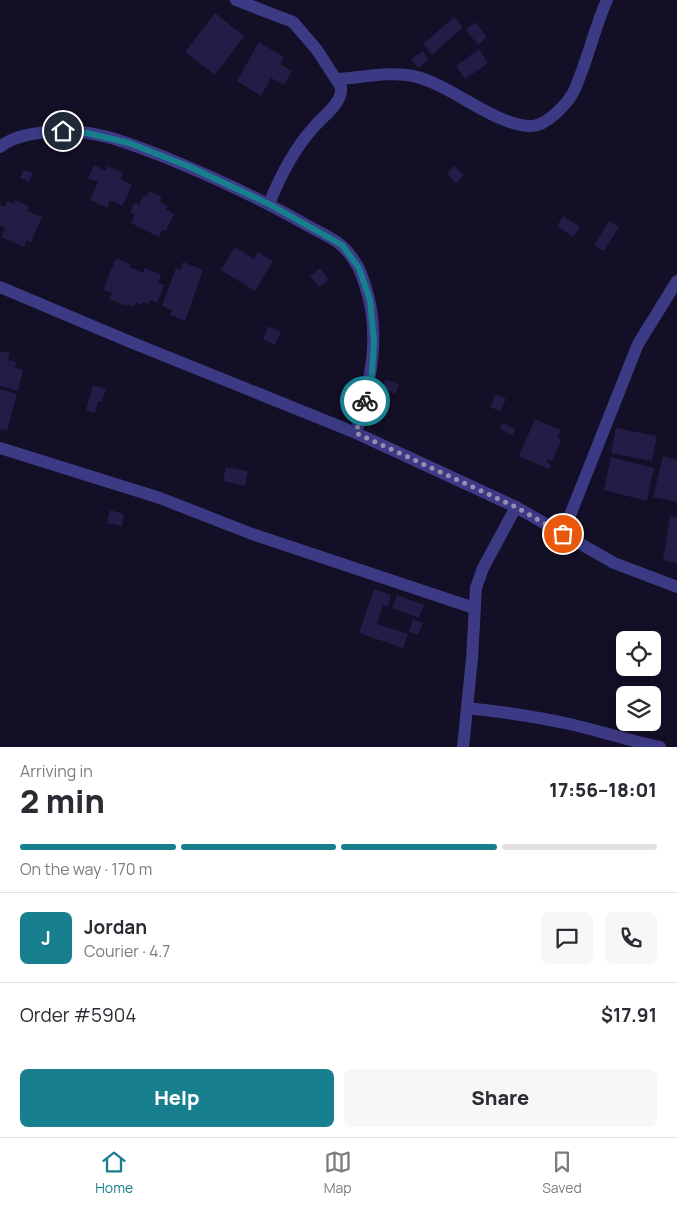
<!DOCTYPE html>
<html lang="en">
<head>
<meta charset="utf-8">
<style>
  :root { --surface:#fff; --page:#f7f7f7; --text:#2b2b33; --muted:#7c7c81; --line:#e1e1e2; --accent:#187f8f }
  body { margin:0; font-family:Manrope,sans-serif; background:var(--page); color:var(--text); height:100vh; display:flex; flex-direction:column; font-size:19px; white-space:nowrap }
  * { box-sizing:border-box; margin:0 }
  p { font-size:16px; color:var(--muted) }
  .icon { flex:none; width:28px; height:28px; fill:none; stroke:currentColor; stroke-width:2; stroke-linecap:round; stroke-linejoin:round }
  .map { position:relative; height:747px; overflow:hidden }
  .drawer { display:flex; flex-direction:column; background:var(--surface); flex:1 }
  .drawer>* { flex:none }
  .fabs { position:absolute; left:616px; top:631px; display:grid; gap:10px }
  .fabs a { display:grid; place-items:center; width:45px; height:45px; border-radius:8px; background:var(--surface); box-shadow:0 2px 12px #0003; font-size:25px }
  .pin { position:absolute; display:grid; place-items:center; width:42px; height:42px; color:#fff; margin:-21px; border:2px solid #fff; border-radius:50%; box-shadow:0 1px 5px #0007 }
  .courier { position:absolute; display:grid; place-items:center; width:50px; height:50px; margin:-25px; border:4px solid #187f8f; border-radius:50%; background:#fff; color:#222; box-shadow:0 1px 6px #0007 }
  .overview em { font-style:normal; font-weight:800 }
  .overview div { display:flex; flex-direction:column-reverse }
  .overview { display:flex; align-items:center; justify-content:space-between; height:85px; padding:0 20px }
  h1 { font-size:32px; font-weight:800; line-height:38px }
  .bar { display:grid; grid-template-columns:repeat(4,1fr); gap:8px 5px; align-content:center; height:60px; padding:0 20px }
  .bar i { height:6px; border-radius:4px; background:var(--line) }
  .bar .current { background:var(--accent) }
  .bar p { grid-column:span 4 }
  .line { display:flex; align-items:center; gap:12px; padding:0 20px; border-top:1px solid var(--line) }
  .line div { flex:1 }
  .round { display:grid; place-items:center; flex:none; width:52px; height:52px; border-radius:8px; background:var(--page) }
  .primary-button { display:flex; gap:10px; margin-top:auto; padding:10px 20px }
  .primary-button a { flex:1; height:58px; border-radius:8px; background:var(--accent); color:#fff; font-size:20px; font-weight:800; line-height:58px; text-align:center }
  .primary-button a+a { background:var(--page); color:var(--text) }
  .menu { display:flex; justify-content:space-around; align-items:center; height:70px; border-top:1px solid var(--line); background:var(--surface); font-size:14px; color:var(--muted) }
  .menu a { display:grid; justify-items:center; gap:2px }
  .menu .current { color:var(--accent) }
  .map>svg:first-child { display:block }
  .building { fill:#241b47 }
  .lines { fill:none; stroke-linecap:round; stroke-linejoin:round }
  .street { stroke:#3d3a85; stroke-width:12 }
  .done { stroke:#948fb3; stroke-width:5; stroke-dasharray:0 9 }
  .route { stroke:#187f8f; stroke-width:6 }
</style>
</head>
<body>
<div class="map">
<svg width="677" height="747" viewBox="0 0 677 747">
  <rect width="100%" height="100%" fill="#130f26"/>
  <g class="building">
    <path d="M215,13L244,36L215,75L185,52Z"/>
    <path d="M454,17L463,27L432,55L423,44Z"/>
    <path d="M475,22L487,37L478,45L466,30Z"/>
    <path d="M259,42L284,57L280,64L292,71L284,85L271,78L261,96L237,81Z"/>
    <path d="M479,49L488,63L465,79L456,66Z"/>
    <path d="M423,51L429,60L418,68L411,59Z"/>
    <path d="M94,165L106,171L108,166L123,173L121,179L132,185L122,206L110,200L107,208L90,200L98,182L88,178Z"/>
    <path d="M454,166L464,175L456,183L447,174Z"/>
    <path d="M23,170L33,173L29,182L20,178Z"/>
    <path d="M150,191L162,197L159,201L168,206L166,209L174,214L166,231L162,230L159,237L131,223L135,215L130,212L135,202L139,205L143,196L147,197Z"/>
    <path d="M15,200L29,206L27,211L42,217L31,242L27,240L24,247L1,237L5,228L0,226V205L5,207L7,201L14,204Z"/>
    <path d="M563,216L580,227L573,237L557,226Z"/>
    <path d="M609,221L619,227L604,251L594,245Z"/>
    <path d="M235,247L254,259L258,252L273,261L255,291L221,270Z"/>
    <path d="M116,258L130,264L129,267L143,273L145,268L161,275L158,283L164,285L157,303L150,300L148,304L143,302L142,305L136,302L134,307L127,304V306L109,299L112,293L103,290Z"/>
    <path d="M183,262L203,270L185,321L170,315L172,310L162,306L176,268L181,270Z"/>
    <path d="M320,268L329,280L319,287L310,276Z"/>
    <path d="M268,326L281,332L275,345L263,339Z"/>
    <path d="M0,351L10,353L8,360L16,362L15,368L23,370L18,391L0,386Z"/>
    <path d="M386,379L399,385L395,394L382,387Z"/>
    <path d="M93,385L106,389L102,402L98,401L95,413L86,410Z"/>
    <path d="M0,389L17,394L7,431L0,429Z"/>
    <path d="M496,394L506,399L500,411L490,407Z"/>
    <path d="M535,419L561,430L557,438L561,440L552,461L547,459L546,462L551,465L549,469L519,456Z"/>
    <path d="M503,423L516,430L512,435L500,429Z"/>
    <path d="M616,428L657,436L652,461L611,453Z"/>
    <path d="M663,456L677,460V502L653,497Z"/>
    <path d="M611,457L654,468L647,501L604,490Z"/>
    <path d="M226,467L248,471L245,486L223,481Z"/>
    <path d="M110,510L124,514L122,526L107,523Z"/>
    <path d="M670,516L677,517V563L663,560Z"/>
    <path d="M374,589L391,595L388,607L383,605L377,624L408,634L403,648L359,633Z"/>
    <path d="M397,595L424,605L419,618L392,608Z"/>
    <path d="M413,619L423,623L418,635L409,632Z"/>
  </g>
  <g class="lines">
    <g class="street">
      <path d="M236,0L293,22L317,50L341,87C343,103 324,115 314,127C294,149 280,176 269,204"/>
      <path d="M337,79C361,78 388,71 413,76C451,84 496,127 532,126C546,126 566,105 573,93C576,88 578,81 580,76C590,51 596,24 607,0"/>
      <path d="M0,147C19,131 64,129 88,133C115,137 141,148 167,158C213,177 259,198 303,223C314,230 333,237 342,246C348,251 354,260 358,267C361,272 363,279 365,285C382,335 370,383 356,433"/>
      <path d="M0,287L128,341L356,433L516,507L614,563L677,587"/>
      <path d="M0,448L160,498L252,534L474,608"/>
      <path d="M563,533L638,344L677,281"/>
      <path d="M467,708C504,712 539,717 574,725C603,732 631,741 660,747"/>
      <path d="M463,747L472,659L476,588L483,568L516,507"/>
    </g>
  </g>
  <g class="lines">
    <path class="done" d="M365,401L356,433L516,507L563,534"/>
    <path class="route" d="M63,131L87,133L129,143L190,167L269,204L342,245L359,268L370,300L374,341L372,373L365,401"/>
  </g>
</svg>
<div class="fabs">
<a><svg class="icon" aria-label="locate" viewBox="0 0 24 24"><circle cx="12" cy="12" r="6"/><path d="M12 2v4M12 18v4M2 12h4M18 12h4"/></svg></a>
<a><svg class="icon" aria-label="layers" viewBox="0 0 24 24"><path d="M12 4l9 5-9 5-9-5zM3 14l9 5 9-5"/></svg></a>
</div>
<div class="pin" style="left:563px;top:534px;background:#ea580c"><svg class="icon" aria-label="bag" viewBox="0 0 24 24"><path d="M5 8h14l-1 12H6zM9 8a3 3 0 0 1 6 0"/></svg></div>
<div class="pin" style="left:63px;top:131px;background:#1f2937"><svg class="icon" aria-label="home" viewBox="0 0 24 24"><path d="M3 11l9-7 9 7M6 9v11h12V9"/></svg></div>
<div class="courier" style="left:365px;top:401px"><svg class="icon" aria-label="bike" viewBox="0 0 24 24"><circle cx="6" cy="16" r="4"/><circle cx="18" cy="16" r="4"/><path d="M6 16l4-8h5l3 8M10 8l3 8H6M13 5h3"/></svg></div>
</div>
<section class="drawer">
<div class="overview"><div><h1>2 min</h1><p>Arriving in</p></div><em>17:56–18:01</em></div>
<div class="bar"><i class="current"></i><i class="current"></i><i class="current"></i><i></i><p>On the way · 170 m</p></div>
<div class="line" style="height:90px"><b class="round" style="background:var(--accent);color:#fff">J</b><div><b>Jordan</b><p>Courier · 4.7</p></div><a class="round"><svg class="icon" aria-label="chat" viewBox="0 0 24 24"><path d="M4 5h16v11H9l-5 4z"/></svg></a><a class="round"><svg class="icon" aria-label="phone" viewBox="0 0 24 24"><path d="M5 4h4l2 5-3 2q2 4 5 5l2-3 5 2v4C11 20 4 13 5 4z"/></svg></a></div>
<div class="line" style="height:65px"><div>Order #5904</div><b>$17.91</b></div>
<div class="primary-button"><a>Help</a><a>Share</a></div>
</section>
<nav class="menu">
<a class="current"><svg class="icon" aria-label="home" viewBox="0 0 24 24"><path d="M3 11l9-7 9 7M6 9v11h12V9"/></svg>Home</a>
<a><svg class="icon" aria-label="map" viewBox="0 0 24 24"><path d="M3 6l6-2 6 2 6-2v14l-6 2-6-2-6 2zM9 4v14M15 6v14"/></svg>Map</a>
<a><svg class="icon" aria-label="saved" viewBox="0 0 24 24"><path d="M7 4h10v16l-5-4-5 4z"/></svg>Saved</a>
</nav>
</body>
</html>
